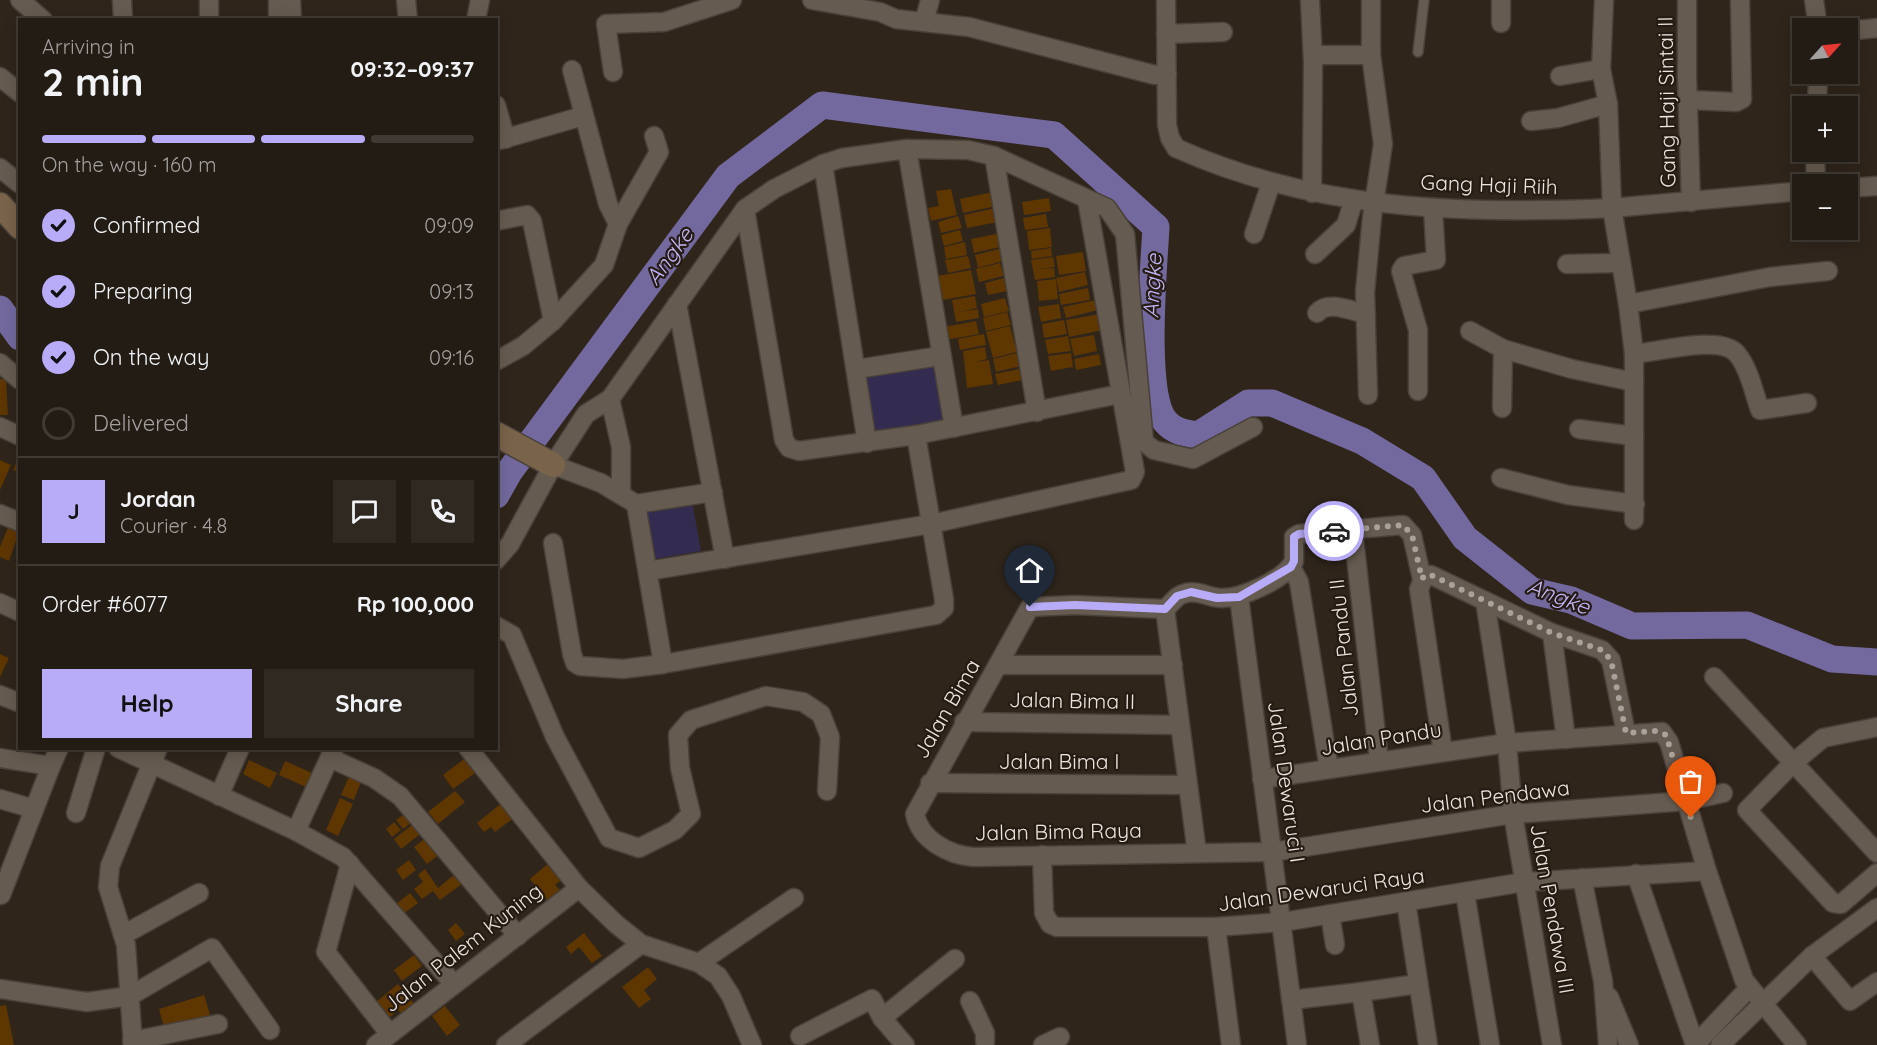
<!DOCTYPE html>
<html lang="en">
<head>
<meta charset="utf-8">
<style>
  :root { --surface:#231c14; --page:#2f2922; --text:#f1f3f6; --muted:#a3a1a0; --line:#403a34; --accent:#b8abf7 }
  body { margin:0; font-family:Quicksand,sans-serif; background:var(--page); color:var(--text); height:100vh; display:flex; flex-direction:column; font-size:22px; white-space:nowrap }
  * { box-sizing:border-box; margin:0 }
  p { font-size:20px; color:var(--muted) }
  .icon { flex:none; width:33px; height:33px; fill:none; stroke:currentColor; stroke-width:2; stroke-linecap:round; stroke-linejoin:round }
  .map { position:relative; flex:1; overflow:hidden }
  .panel { position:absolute; left:18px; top:18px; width:480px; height:732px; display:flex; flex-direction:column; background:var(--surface); border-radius:0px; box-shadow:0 3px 15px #0003,0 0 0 2px var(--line) }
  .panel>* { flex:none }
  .needle { width:39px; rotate:63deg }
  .tools { position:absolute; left:1792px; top:18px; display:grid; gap:12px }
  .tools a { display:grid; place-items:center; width:66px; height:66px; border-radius:0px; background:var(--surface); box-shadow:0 3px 15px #0003,0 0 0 2px var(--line); font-size:30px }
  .pin { position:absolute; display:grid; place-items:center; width:51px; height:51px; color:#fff; margin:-62px -26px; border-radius:50% 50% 50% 0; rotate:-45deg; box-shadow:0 0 6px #0007 }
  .pin .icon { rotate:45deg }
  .courier { position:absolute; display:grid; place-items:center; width:60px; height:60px; margin:-30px; border:4px solid #b8abf7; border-radius:50%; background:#fff; color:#222; box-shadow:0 2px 8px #0007 }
  .overview em { font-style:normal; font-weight:800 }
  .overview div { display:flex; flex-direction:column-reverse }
  .overview { display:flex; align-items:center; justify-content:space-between; height:102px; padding:0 24px }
  h1 { font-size:39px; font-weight:800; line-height:45px }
  .bar { display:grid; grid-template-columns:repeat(4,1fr); gap:9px 6px; align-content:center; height:72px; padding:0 24px }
  .bar i { height:8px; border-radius:4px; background:var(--line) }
  .bar .current { background:var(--accent) }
  .bar p { grid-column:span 4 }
  .line { display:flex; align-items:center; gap:15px; padding:0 24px; border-top:2px solid var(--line) }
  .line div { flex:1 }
  .round { display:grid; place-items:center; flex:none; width:63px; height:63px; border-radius:0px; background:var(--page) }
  ol { padding:0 24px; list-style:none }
  li { display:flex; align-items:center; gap:18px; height:66px }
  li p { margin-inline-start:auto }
  li .icon { padding:6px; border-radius:50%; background:var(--accent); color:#111; stroke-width:4 }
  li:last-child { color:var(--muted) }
  li i { width:33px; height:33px; border:3px solid var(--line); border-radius:50% }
  .action { display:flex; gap:12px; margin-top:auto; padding:12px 24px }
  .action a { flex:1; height:69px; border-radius:0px; background:var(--accent); color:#111; font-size:24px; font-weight:800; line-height:69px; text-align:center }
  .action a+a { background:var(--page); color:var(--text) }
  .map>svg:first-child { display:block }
  .green { fill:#342c50 }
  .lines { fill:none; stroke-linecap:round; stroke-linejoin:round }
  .river { stroke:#73699f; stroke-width:27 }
  .building { fill:#5e3600 }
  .lane-casing { stroke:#49413a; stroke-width:12 }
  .street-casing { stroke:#49413a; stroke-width:21 }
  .secondary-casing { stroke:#49413a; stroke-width:27 }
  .lane { stroke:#665b50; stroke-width:9 }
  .street { stroke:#665b50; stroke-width:18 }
  .secondary { stroke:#7a634b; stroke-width:24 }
  .done { stroke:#a9a19a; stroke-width:6; stroke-dasharray:0 10.8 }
  .route { stroke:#b8abf7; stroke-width:8 }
  .labels { text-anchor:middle; stroke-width:4.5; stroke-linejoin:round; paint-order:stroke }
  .street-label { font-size:21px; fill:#ebe4de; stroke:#251b12 }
  .water-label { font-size:22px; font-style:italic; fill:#c0b5f6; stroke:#251b12 }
</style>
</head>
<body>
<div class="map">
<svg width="1877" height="1045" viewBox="0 0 1877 1045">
  <rect width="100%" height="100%" fill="#2f251b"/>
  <g class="green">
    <path d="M936,360L948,422L870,437L862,372Z"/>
    <path d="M692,501L701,551L654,559L645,509Z"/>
  </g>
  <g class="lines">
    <g class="river">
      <path d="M0,309L20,337"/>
      <path d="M496,495L509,472L728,176L822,105L1054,135L1156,227C1154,266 1142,393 1165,421C1174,432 1185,433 1198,435L1248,403H1272L1362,441L1423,478L1465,538L1532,591L1571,600L1632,626L1747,625L1832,659L1877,662"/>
    </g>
  </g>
  <g class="building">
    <path d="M951,189L957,215L931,221L928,208L939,206L936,191Z"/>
    <path d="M993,192L997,206L963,213L960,199Z"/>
    <path d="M1049,198L1051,211L1024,215L1022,202Z"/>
    <path d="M995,208L998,222L967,228L964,215Z"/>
    <path d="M1046,214L1048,227L1025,230L1023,218Z"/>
    <path d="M958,216L962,228L941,233L938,222Z"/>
    <path d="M1050,228L1052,247L1029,250L1027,231Z"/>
    <path d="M960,230L963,241L944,246L941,235Z"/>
    <path d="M1001,233L1004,246L974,253L971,239Z"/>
    <path d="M965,242L967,255L946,259L944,247Z"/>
    <path d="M1051,248L1052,256L1032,259L1031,251Z"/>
    <path d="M999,249L1003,261L978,268L975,255Z"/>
    <path d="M1083,252L1086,271L1059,275L1056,256Z"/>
    <path d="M968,256L971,268L948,273L945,260Z"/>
    <path d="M1053,257L1055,267L1038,269L1054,268L1055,277L1035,280L1031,260Z"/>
    <path d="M1000,263L1004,276L979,282L976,269Z"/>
    <path d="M971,270L976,294L942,300L937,276Z"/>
    <path d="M1085,272L1088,285L1059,292L1056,278Z"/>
    <path d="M1004,278L1007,291L988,295L985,283Z"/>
    <path d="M1056,279L1058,299L1039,301L1037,281Z"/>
    <path d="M1088,288L1090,300L1061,305L1059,294Z"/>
    <path d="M975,296L977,308L959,312L978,309L979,318L956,322L952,300Z"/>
    <path d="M1005,298L1009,311L984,317L981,304Z"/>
    <path d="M1096,300L1098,310L1066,318L1063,307Z"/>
    <path d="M1059,304L1061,318L1041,322L1038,307Z"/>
    <path d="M1007,312L1011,325L986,331L983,318Z"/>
    <path d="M1100,314L1103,330L1069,337L1066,320Z"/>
    <path d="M1064,320L1067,334L1044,338L1042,324Z"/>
    <path d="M976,321L979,334L946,340L944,327Z"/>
    <path d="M1010,326L1017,352L993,358L986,332Z"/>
    <path d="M984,334L986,345L960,350L958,339Z"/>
    <path d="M1094,335L1097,351L1074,356L1070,339Z"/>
    <path d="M1068,336L1071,351L1048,354L1045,340Z"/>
    <path d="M985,347L987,359L975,362L989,360L993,384L967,388L963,351Z"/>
    <path d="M1017,353L1021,366L996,372L993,359Z"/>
    <path d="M1071,353L1073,367L1051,371L1048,356Z"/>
    <path d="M1099,354L1101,365L1076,370L1074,359Z"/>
    <path d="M1019,369L1022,380L998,385L995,374Z"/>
    <path d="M0,379H6L8,415H0Z"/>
    <path d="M18,458L20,459V472L13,470Z"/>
    <path d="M0,460L11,465L0,490Z"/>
    <path d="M9,525L20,529L9,561L0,557V547Z"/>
    <path d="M0,654L9,658L0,677Z"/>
    <path d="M464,759L475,773L453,789L443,775Z"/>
    <path d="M249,760L277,773L270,788L243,774Z"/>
    <path d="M285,761L312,773L306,787L279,775Z"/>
    <path d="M350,774L362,779L354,800L341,795Z"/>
    <path d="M455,791L465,802L438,824L428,812Z"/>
    <path d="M340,798L353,804L338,836L326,830Z"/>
    <path d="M503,802L515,817L495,832L491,827L484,832L477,823Z"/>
    <path d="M410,810L416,819L403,829L396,820Z"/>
    <path d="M417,821L424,831L401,849L394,839Z"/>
    <path d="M394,822L401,830L392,837L386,829Z"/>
    <path d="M427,837L440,854L427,864L414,847Z"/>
    <path d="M409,860L416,870L403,880L396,870Z"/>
    <path d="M550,862L563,878L555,885L560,890L547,900L530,879Z"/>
    <path d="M425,869L438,888L455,874L462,884L440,900L433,891L422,899L414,889L423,882L418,875Z"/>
    <path d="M410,893L418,903L403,914L396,904Z"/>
    <path d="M456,923L465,934L456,941L448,930Z"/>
    <path d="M584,933L602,956L592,963L579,947L571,954L566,947Z"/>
    <path d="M414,955L422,966L402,981L394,970Z"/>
    <path d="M648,967L657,979L644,990L651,999L639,1008L622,987Z"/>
    <path d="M398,984L415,1005L402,1015L398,1010L388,1019L375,1003Z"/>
    <path d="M204,995L211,1018L184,1026L183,1021L164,1027L159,1009Z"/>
    <path d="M6,1005L14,1045H0V1006Z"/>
    <path d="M445,1006L460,1025L447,1036L432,1016Z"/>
  </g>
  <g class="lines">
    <defs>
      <path id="lane" d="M1418,52L1424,0"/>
      <g id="street">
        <path d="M20,0L43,20"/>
        <path d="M122,0L123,20"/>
        <path d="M278,0V20"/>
        <path d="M291,0L292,20"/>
        <path d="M406,0L408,20"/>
        <path d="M812,0L880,12L896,19L969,27L1155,75L1167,74"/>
        <path d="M1166,0L1167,125L1170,138L1176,148C1313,210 1464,215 1612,208L1608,104L1601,69L1604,0"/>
        <path d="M1310,0L1313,62L1312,193"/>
        <path d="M1687,0V78L1691,202"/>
        <path d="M1814,0L1818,28"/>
        <path d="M209,20V0"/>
        <path d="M476,20L480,0"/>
        <path d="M924,22L930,0"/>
        <path d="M1501,23V0"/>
        <path d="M1848,31L1877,28"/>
        <path d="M1166,34L1223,32"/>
        <path d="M1313,55H1371"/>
        <path d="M572,70L608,204L618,224"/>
        <path d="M613,72L606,24L664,22L732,0"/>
        <path d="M1560,76L1601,69"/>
        <path d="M0,77L20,93"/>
        <path d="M1689,100L1736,102L1742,99L1740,0"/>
        <path d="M496,105L506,139"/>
        <path d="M1817,106L1818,74"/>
        <path d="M1531,121L1558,118L1608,104"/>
        <path d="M496,141L583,116"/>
        <path d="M907,149L954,428"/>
        <path d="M1815,152L1816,184"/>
        <path d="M994,156L1037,412"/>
        <path d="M823,164L867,443"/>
        <path d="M0,168L20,184"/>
        <path d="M1848,188L1877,186"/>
        <path d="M745,209L784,440L789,448L799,451L916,435L1120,394"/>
        <path d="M496,221L527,215L532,221L553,321"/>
        <path d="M1254,234L1271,183"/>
        <path d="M1315,254L1346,225L1354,199"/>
        <path d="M1567,264L1621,263"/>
        <path d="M677,304L725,559"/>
        <path d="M1628,304L1770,277L1828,271"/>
        <path d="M1317,313C1328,300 1351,311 1366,314"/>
        <path d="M1470,331L1503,349L1572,369L1634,382"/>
        <path d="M1634,354C1658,352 1722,334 1737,354C1749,368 1754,393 1760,410L1807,403"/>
        <path d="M496,361L523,346L553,321L604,265L618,224L659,152L654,136"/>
        <path d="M0,363L20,380"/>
        <path d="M857,369L940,356"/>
        <path d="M1418,391V330L1401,271L1404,266L1436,260L1433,208"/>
        <path d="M1368,395L1365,292L1372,217L1383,144L1371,55V0"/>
        <path d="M1502,408L1503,349"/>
        <path d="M0,427L20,436"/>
        <path d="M1579,429L1634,436"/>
        <path d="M553,465L601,483L636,504L713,492"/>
        <path d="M1501,478L1568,495L1635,504"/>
        <path d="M621,493V447L610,399L745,209L774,189L823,164L842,158L907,149L968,150L994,156L1107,208L1125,234L1144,442L1154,450L1193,459L1253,427"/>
        <path d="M636,504L663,664"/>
        <path d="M0,514L20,522"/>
        <path d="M1634,520V354L1628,304L1612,208L1803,191"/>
        <path d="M1353,530L1379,761"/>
        <path d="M553,543L572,654L575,663L580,666L623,669L663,664L936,615L944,608V599L916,435"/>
        <path d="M496,560L510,544L553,465L586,414L610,399"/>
        <path d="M1291,567L1299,582L1329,769"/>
        <path d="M648,571L931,524L1131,480L1135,472L1087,200"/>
        <path d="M1239,597L1297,1045"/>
        <path d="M1485,601L1507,743L1513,814L1552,1045"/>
        <path d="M0,603L20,612"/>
        <path d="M1165,609L1075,605L1030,607L915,814C920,840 949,855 973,857L1273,852L1513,814L1686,801L1723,793"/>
        <path d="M1165,609C1172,604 1175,596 1183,594C1196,589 1207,597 1220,598C1241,599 1284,580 1294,561V537L1299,534L1403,525L1412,535L1422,579"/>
        <path d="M1165,609L1197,853"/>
        <path d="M496,626L512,635L555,737L609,838L639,848L675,830L691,814L680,768L678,735L691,720L766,696L803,702L821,714L830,737L827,791"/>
        <path d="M1552,633L1566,739"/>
        <path d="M998,665H1173"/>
        <path d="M1714,677L1877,853"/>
        <path d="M0,695L20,703"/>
        <path d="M964,722L1180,725"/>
        <path d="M1877,727L1823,738L1793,763L1747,810L1833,903L1841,904L1877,873"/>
        <path d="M118,748L296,831L343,857L453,983"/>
        <path d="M468,748L579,888L616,924L641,944L699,963L718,976L731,996L752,1045"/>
        <path d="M1443,752L1419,589L1425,575H1431L1552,633L1602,650L1611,660L1626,733"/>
        <path d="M0,758L51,766L59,748"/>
        <path d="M330,758L374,778L400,796L518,936"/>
        <path d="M1262,779L1507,743L1662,732L1669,742L1707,871L1744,980L1797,1045"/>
        <path d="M930,783L1188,785"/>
        <path d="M219,796L240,748"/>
        <path d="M0,799L34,809"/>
        <path d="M76,813L96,748"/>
        <path d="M296,831L334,748"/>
        <path d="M1042,855L1044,913L1050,924L1057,927H1216L1283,922L1524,882L1707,871"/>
        <path d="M350,864L326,952L389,1033"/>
        <path d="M1636,874L1695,1045"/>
        <path d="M1582,878L1603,981L1608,1045"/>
        <path d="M1465,893L1490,1045"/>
        <path d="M1,895L51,766"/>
        <path d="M1406,902L1428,1045"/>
        <path d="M1330,914L1335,945"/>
        <path d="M1216,927L1231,1045"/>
        <path d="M123,935L199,893"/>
        <path d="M1812,956L1850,1001L1877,982"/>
        <path d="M699,963L794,898"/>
        <path d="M0,989L87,1002L130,996L212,948L270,1030"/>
        <path d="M1609,997L1629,1045"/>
        <path d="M1291,1000L1361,992"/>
        <path d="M970,1001L985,1033V1041"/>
        <path d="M882,1018L955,959"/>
        <path d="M800,1036L872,999L882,1018L905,1045"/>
        <path d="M132,1041L218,1024"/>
        <path d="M133,1045L126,945L108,887L110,866L158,748"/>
        <path d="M376,1045L579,888"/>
        <path d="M506,1045L641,944"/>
        <path d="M1043,1045L1060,1037"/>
        <path d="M1370,1045L1361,992L1418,984"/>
        <path d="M1695,1045L1749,988"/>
        <path d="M1720,1045L1812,956L1877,908"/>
      </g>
      <g id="secondary">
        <path d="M0,205L20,227"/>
        <path d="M496,434L553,465"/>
      </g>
    </defs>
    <use href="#lane" class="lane-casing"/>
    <use href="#street" class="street-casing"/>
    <use href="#secondary" class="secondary-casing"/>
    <use href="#lane" class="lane"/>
    <use href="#street" class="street"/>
    <use href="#secondary" class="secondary"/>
  </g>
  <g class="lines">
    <path class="done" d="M1334,531L1403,525L1412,535L1422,579L1425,575H1431L1552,633L1602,650L1611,660L1626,733L1656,731L1666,735L1691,818"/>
    <path class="route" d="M1030,607L1075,605L1165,609L1177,596L1191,592L1217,598L1239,597L1291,567L1294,561V537L1299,534L1334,531"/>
  </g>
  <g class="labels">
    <g class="street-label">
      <text transform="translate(1667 102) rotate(-91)" y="7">Gang Haji Sintai II</text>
      <text transform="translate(1489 185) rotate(2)" y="7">Gang Haji Riih</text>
      <text transform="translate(1344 648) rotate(-96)" y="7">Jalan Pandu II</text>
      <text transform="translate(1072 701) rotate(1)" y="7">Jalan Bima II</text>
      <text transform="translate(947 709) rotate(-60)" y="7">Jalan Bima</text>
      <text transform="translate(1381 739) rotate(-9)" y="7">Jalan Pandu</text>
      <text x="1059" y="769">Jalan Bima I</text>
      <text transform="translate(1286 782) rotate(82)" y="7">Jalan Dewaruci I</text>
      <text transform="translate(1495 797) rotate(-7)" y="7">Jalan Pendawa</text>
      <text transform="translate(1058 832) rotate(-1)" y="7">Jalan Bima Raya</text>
      <text transform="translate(1321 890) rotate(-8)" y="7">Jalan Dewaruci Raya</text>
      <text transform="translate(1552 909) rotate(80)" y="7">Jalan Pendawa III</text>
      <text transform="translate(463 948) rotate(-38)" y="7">Jalan Palem Kuning</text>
    </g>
    <g class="water-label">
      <text transform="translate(669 256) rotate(-54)" y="8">Angke</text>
      <text transform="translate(1152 286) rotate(-87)" y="8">Angke</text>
      <text transform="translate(1559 596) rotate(21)" y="8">Angke</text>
    </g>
  </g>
</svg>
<div class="tools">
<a><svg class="needle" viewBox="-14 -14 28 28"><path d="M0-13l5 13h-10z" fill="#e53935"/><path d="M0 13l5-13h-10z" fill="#a3a1a0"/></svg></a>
<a>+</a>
<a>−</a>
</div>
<div class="pin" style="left:1691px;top:818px;background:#ea580c"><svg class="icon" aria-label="bag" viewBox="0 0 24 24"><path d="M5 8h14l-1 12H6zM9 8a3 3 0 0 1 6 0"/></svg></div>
<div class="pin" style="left:1030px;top:607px;background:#1f2937"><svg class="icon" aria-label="home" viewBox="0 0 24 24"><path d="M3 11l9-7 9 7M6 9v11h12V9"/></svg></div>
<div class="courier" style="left:1334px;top:531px"><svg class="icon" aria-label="car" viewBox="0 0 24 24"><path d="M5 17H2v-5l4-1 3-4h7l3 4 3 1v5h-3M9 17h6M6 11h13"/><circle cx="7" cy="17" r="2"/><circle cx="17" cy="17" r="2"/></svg></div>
<section class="panel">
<div class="overview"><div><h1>2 min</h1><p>Arriving in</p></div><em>09:32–09:37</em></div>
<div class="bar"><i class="current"></i><i class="current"></i><i class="current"></i><i></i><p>On the way · 160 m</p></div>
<ol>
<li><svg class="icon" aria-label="check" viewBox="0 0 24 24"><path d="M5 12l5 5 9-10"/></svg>Confirmed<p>09:09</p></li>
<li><svg class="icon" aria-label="check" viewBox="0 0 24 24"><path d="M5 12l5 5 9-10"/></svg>Preparing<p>09:13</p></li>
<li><svg class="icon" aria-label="check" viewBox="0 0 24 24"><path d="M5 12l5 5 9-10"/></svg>On the way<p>09:16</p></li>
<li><i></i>Delivered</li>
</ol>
<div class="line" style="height:108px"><b class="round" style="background:var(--accent);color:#111">J</b><div><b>Jordan</b><p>Courier · 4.8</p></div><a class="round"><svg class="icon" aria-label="chat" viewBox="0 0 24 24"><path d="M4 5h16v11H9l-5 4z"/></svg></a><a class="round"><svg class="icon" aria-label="phone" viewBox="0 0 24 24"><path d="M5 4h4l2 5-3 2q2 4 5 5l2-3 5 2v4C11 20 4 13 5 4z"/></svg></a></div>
<div class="line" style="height:78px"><div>Order #6077</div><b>Rp 100,000</b></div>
<div class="action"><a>Help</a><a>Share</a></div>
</section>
</div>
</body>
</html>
